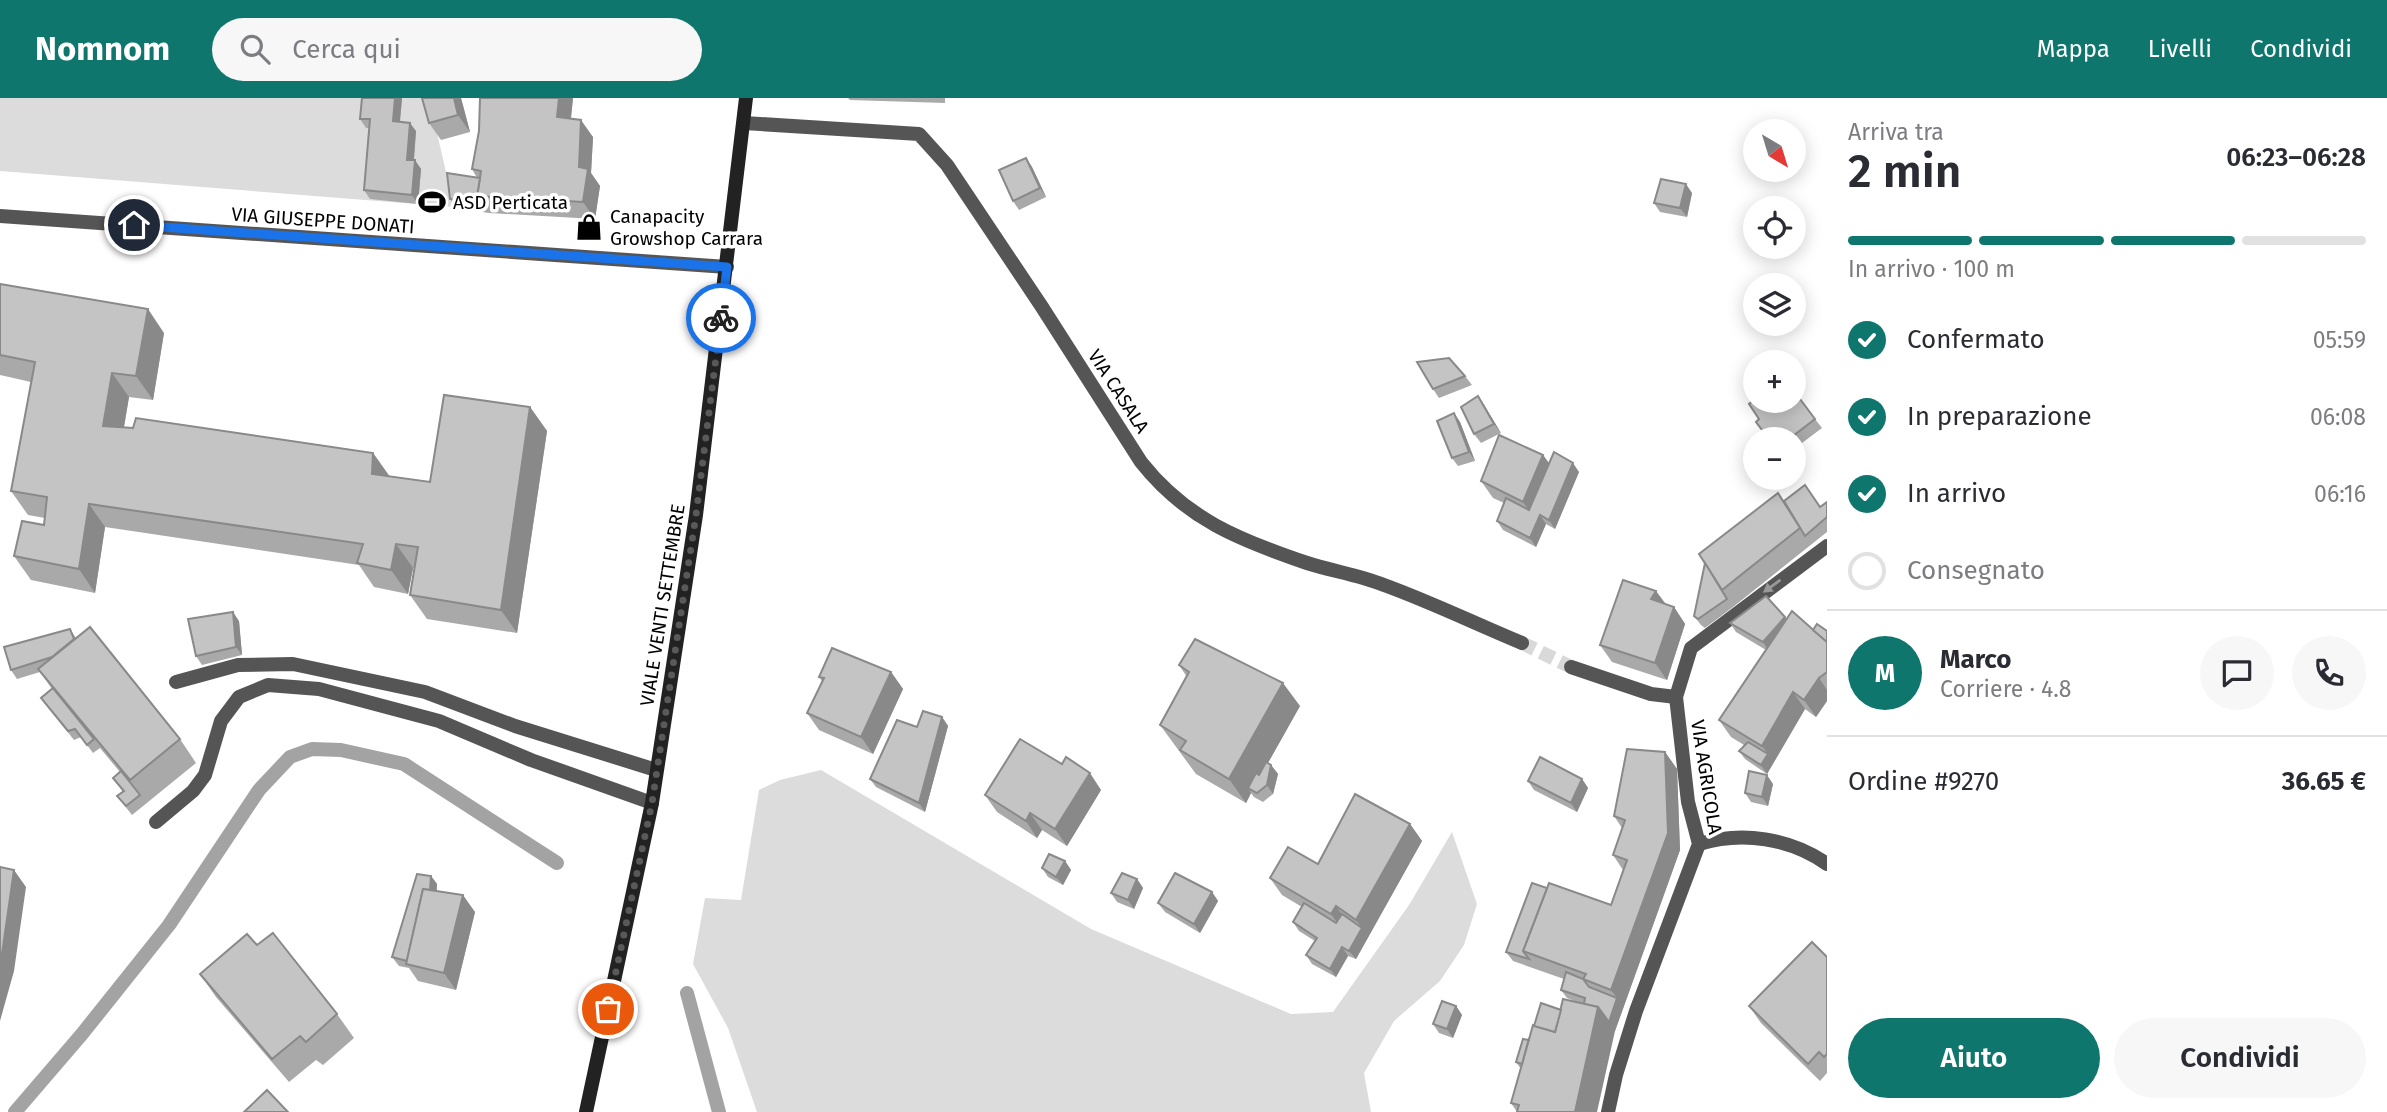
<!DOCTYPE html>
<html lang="it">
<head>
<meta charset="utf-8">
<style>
  :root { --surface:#fff; --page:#f7f7f7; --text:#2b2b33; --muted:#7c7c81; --line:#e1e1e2; --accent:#0f766e }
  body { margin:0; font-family:"Fira Sans",sans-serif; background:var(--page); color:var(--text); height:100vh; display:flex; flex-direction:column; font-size:26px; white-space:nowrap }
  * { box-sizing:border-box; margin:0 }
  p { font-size:23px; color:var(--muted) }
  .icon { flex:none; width:38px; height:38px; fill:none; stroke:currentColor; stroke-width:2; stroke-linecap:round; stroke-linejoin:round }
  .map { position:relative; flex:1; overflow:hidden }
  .side { display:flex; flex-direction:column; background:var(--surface); width:560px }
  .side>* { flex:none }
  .needle { width:46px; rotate:142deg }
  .fabs { position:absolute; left:1743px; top:21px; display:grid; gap:14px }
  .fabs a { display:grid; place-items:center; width:63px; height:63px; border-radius:50%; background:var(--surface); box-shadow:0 4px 18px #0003; font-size:35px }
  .pin { position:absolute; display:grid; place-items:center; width:60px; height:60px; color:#fff; margin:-30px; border:4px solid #fff; border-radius:50%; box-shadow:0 2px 7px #0007 }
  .courier { position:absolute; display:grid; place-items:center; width:70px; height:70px; margin:-35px; border:5px solid #1a73e8; border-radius:50%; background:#fff; color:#222; box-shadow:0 2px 9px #0007 }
  .head em { font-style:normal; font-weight:600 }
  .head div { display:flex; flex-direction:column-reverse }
  .head { display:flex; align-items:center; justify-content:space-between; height:119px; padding:0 21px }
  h1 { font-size:46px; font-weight:600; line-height:52px }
  .bar { display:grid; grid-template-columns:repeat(4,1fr); gap:10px 7px; align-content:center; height:84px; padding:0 21px }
  .bar i { height:9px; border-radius:5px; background:var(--line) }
  .bar .current { background:var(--accent) }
  .bar p { grid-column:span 4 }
  .line { display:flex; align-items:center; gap:18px; padding:0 21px; border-top:2px solid var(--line) }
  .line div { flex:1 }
  .round { display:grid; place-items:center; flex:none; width:74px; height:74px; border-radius:37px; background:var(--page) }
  ol { padding:0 21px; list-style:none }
  li { display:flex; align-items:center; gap:21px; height:77px }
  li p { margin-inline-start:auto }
  li .icon { padding:7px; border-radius:50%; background:var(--accent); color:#fff; stroke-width:4 }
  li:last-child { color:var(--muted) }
  li i { width:38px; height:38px; border:4px solid var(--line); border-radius:50% }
  .action { display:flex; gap:14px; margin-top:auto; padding:14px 21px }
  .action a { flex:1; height:80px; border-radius:42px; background:var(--accent); color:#fff; font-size:28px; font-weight:600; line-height:80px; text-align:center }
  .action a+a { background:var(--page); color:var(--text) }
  header { display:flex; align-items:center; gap:42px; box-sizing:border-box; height:98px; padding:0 35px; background:var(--accent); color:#fff }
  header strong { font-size:33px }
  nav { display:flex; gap:38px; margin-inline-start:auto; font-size:24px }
  .search { width:490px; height:63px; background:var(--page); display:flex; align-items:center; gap:18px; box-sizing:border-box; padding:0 24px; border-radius:38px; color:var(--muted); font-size:26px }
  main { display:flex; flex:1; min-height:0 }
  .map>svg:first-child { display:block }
  .green { fill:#dcdcdc }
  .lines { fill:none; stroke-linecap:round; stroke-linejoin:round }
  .stream { stroke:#a3a3a3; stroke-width:14 }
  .minor-tunnel { stroke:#d9d9d9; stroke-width:14; stroke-dasharray:14 7; stroke-linecap:butt }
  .service { stroke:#555; stroke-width:14 }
  .minor { stroke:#555; stroke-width:14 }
  .secondary { stroke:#222; stroke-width:14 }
  .wall { fill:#a9a9a9 }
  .shaded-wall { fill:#898989 }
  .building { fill:#c4c4c4; stroke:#898989; stroke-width:2 }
  .oneway { fill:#999 }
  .done { stroke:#595959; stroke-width:7; stroke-dasharray:0 12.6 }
  .route { stroke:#1a73e8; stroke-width:9 }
  .labels { text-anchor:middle; stroke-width:7; stroke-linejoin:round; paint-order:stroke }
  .poi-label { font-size:19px; fill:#000; stroke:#fff; text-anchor:start }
  .street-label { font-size:19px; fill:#000; stroke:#fff }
</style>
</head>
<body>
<header>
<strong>Nomnom</strong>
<div class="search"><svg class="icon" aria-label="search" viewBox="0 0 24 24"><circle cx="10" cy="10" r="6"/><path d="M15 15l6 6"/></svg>Cerca qui</div>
<nav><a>Mappa</a><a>Livelli</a><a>Condividi</a></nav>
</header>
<main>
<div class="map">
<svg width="1827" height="1014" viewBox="0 0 1827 1014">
  <rect width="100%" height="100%" fill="#fff"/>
  <g class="green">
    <path d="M0,0H429L454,109L0,73Z"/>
    <path d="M821,672L1091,831L1291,916L1333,914L1409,807L1452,734L1477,806L1464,847L1440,883L1394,923L1364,975L1371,1014H757L728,930L693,866L705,800L741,802L759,692L780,682Z"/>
  </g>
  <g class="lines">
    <g class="stream">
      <path d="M687,895L719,1014"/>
      <path d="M15,1014L82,936L169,827L259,692L290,659L312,651L341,652L404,666L557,765"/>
    </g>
    <path class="minor-tunnel" d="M1522,545L1571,569"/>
    <g class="service">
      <path d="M176,584L238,567L293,566L425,594L515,628L656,672"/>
      <path d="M156,724L193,693L205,677L221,623L239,599L268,587L319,591L439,623L531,662L652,705"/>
    </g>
    <g class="minor">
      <path d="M744,25L919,36L947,67L1042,209L1141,364C1186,421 1239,442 1307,465C1332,473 1359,477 1384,487C1431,504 1476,526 1522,545"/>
      <path d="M0,118L727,169"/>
      <path d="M1571,569L1651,596L1676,599"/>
      <path d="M1699,746C1742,733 1790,740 1827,766"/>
      <path d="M1608,1014L1616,977L1636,913L1699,746L1688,704L1676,599L1691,550L1827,448"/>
    </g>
    <path class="secondary" d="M586,1014L652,705L696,417L746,0"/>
  </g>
  <g class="wall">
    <path d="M402,0L400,24L416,33L414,62L421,71L418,106L370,101L364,92L369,30H366L360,21Z"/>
    <path d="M422,0H461L470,34L441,42L429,25Z"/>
    <path d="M480,0H573L571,21L593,39L591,75L600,88L595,121L489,115L456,110L450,101L477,80L472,71L479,33Z"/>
    <path d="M848,0H945V5L850,2Z"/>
    <path d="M1026,60L1032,69L1046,99L1019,112L1013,103Z"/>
    <path d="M1692,95L1687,119L1660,114L1654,105Z"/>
    <path d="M0,186L164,235L153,302L129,299L124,329L373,355L390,379L430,384L530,309L547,333L517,535L427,521L410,497L415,470H413L408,496L374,489L359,467L105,429L95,495L31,482L14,458L44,427L45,420L28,417L11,393L31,284L0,277Z"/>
    <path d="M1465,278L1472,287L1439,300L1433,291Z"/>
    <path d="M1484,307L1501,335L1481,345L1474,336Z"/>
    <path d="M1454,315L1460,324L1475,363L1458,368L1452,360Z"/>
    <path d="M1815,321L1822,330L1794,351V341H1769Z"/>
    <path d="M1543,357L1549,365L1579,374L1555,431L1546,426L1536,449L1503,432L1497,423L1504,405L1493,400L1481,383Z"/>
    <path d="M1778,395L1784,403L1820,409L1827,404V434L1733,509L1705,530L1701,527L1694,518Z"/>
    <path d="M1665,506L1674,509L1685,526L1667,582L1612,564L1600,547Z"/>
    <path d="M1786,521L1813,532L1827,533V603L1816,619L1805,611L1767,676L1745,661L1739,653L1744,647L1731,639L1719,622L1766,552L1736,534L1730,525Z"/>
    <path d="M239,523L242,557L202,567L196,558Z"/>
    <path d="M70,531L76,540L180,641L196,665L132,717L117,698L123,694L113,680L120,674L100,650L93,655L81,639L74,642L48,609L41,600L52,591L40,574L17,581L11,572Z"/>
    <path d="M1179,567L1300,608L1268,665L1271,667L1278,676L1273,696L1263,704L1254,699L1251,695L1246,705L1196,676L1160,627L1187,579Z"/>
    <path d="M891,574L903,591L873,656L819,632L807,615L822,583L819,579Z"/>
    <path d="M942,619L948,628L925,714L876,689L870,681L917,629Z"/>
    <path d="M1665,654L1677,671L1680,752L1615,933L1517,1014L1511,1005L1521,971L1516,964L1529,942L1561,912L1577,904L1567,900L1561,892L1564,881L1513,863L1506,854L1547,790L1611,807L1623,772L1613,757L1622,730L1614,718Z"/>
    <path d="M1582,681L1588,690L1577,714L1534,692L1528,683Z"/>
    <path d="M1773,686L1768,708L1751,704L1745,695Z"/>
    <path d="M1101,692L1067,748L1042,732L1037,740L997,714L985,697Z"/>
    <path d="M1410,726L1422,743L1356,861L1348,858L1336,879L1312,866L1306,857L1315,843L1299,833L1293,824L1302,809L1282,797L1270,780L1318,766Z"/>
    <path d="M1065,763L1071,772L1063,787L1048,779L1042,770Z"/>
    <path d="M431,778L437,786V793L475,814L456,892L418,883L409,870L399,868L392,859Z"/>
    <path d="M1137,781L1143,790L1134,811L1117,804L1111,795Z"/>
    <path d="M1212,794L1218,803L1200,835L1165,814L1158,805Z"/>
    <path d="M257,847L337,916L354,940L323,967L316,962L289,984L216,899L200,876Z"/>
    <path d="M1827,859V975L1820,983L1761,925L1749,908Z"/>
    <path d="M1456,908L1462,917L1453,940L1439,935L1433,926Z"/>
  </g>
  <g class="shaded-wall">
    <path d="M395,0H402L399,32L393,23Z"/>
    <path d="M454,0H461L470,34L458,17Z"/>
    <path d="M559,0H573L569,36L557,19Z"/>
    <path d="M581,22L593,39L591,75L600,88L595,121L583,104L579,69Z"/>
    <path d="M410,25L416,33L413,71L407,62Z"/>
    <path d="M1026,60L1032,69L1046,99L1040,90Z"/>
    <path d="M415,62L421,71L418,106L412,97Z"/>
    <path d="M1686,86L1692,95L1687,119L1680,110Z"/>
    <path d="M148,211L164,235L153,302L136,278Z"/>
    <path d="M112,275L129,299L120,352L103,328Z"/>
    <path d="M1478,298L1484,307L1501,335L1494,326Z"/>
    <path d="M530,309L547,333L517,535L501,512Z"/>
    <path d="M1454,315L1460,324L1475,363L1469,354Z"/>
    <path d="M373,355L390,379L372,376Z"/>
    <path d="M1543,357L1555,374L1535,421L1523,404Z"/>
    <path d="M1573,365L1579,374L1555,431L1549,422Z"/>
    <path d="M89,406L105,429L95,495L79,471Z"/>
    <path d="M1540,417L1546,426L1536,449L1530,440Z"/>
    <path d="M396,446L413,470L408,496L391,472Z"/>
    <path d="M1656,493L1668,509L1651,501Z"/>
    <path d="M1674,509L1685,526L1667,582L1655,565Z"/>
    <path d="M233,514L239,523L242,557L236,549Z"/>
    <path d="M1785,519L1791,528L1769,553L1763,544Z"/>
    <path d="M891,574L903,591L873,656L861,639Z"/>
    <path d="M1819,580L1827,592V603L1816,619L1804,602Z"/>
    <path d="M1283,585L1300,608L1252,693L1248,690L1251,695L1246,705L1229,681Z"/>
    <path d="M1793,594L1805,611L1767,676L1761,667L1768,656L1762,648Z"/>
    <path d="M942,619L948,628L925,714L919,705Z"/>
    <path d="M1665,654L1677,671L1680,752L1615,933L1597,1014H1575L1598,909L1617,900L1611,892Z"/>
    <path d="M1271,667L1278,676L1273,696L1267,687Z"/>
    <path d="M1090,675L1101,692L1067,748L1055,731Z"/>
    <path d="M1767,677L1773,686L1768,708L1762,699Z"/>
    <path d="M1582,681L1588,690L1577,714L1571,705Z"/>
    <path d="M1030,715L1042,732L1037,740L1026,723Z"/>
    <path d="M1410,726L1422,743L1356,861L1349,853L1362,830L1356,822Z"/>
    <path d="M1065,763L1071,772L1063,787L1056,779Z"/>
    <path d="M14,772L26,789L14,873L0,923V854Z"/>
    <path d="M431,778L437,786L435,808L421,870Z"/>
    <path d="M1137,781L1143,790L1134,811L1128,802Z"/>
    <path d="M1212,794L1218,803L1200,835L1194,826Z"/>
    <path d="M463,797L475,814L456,892L444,875Z"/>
    <path d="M1336,808L1348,825L1343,833L1331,816Z"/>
    <path d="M1342,849L1348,858L1336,879L1330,871Z"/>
    <path d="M1456,908L1462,917L1453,940L1447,931Z"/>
  </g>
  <g class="building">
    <path d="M362,0H395L393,23L410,25L407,62H415L412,97L364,92L370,21H360Z"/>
    <path d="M422,0H454L458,17L429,25Z"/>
    <path d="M480,0H559L557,19L581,22L579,69L588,71L583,104L477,98L481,73L472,71L479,33Z"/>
    <path d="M1026,60L1040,90L1013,103L999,72Z"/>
    <path d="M447,75L480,80L477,98L483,106L450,101Z"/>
    <path d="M1661,81L1686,86L1680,110L1654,105Z"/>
    <path d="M0,186L148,211L136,278L112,275L103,328L133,330L136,320L373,355L372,376L430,384L444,297L530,309L501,512L410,497L418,449L396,446L391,472L357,465L363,446L89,406L79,471L14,458L22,423L44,427L47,399L11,393L35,264L0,257Z"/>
    <path d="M1449,260L1465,278L1433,291L1417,264Z"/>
    <path d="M1794,293L1815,321L1789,341H1769L1756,324L1759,321L1749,306L1755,301V303H1794Z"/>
    <path d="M1478,298L1494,326L1474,336L1461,309Z"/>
    <path d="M1454,315L1469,354L1452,360L1437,323Z"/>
    <path d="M1499,337L1543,357L1523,404L1481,383Z"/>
    <path d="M1554,354L1573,365L1549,422L1540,417L1530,440L1497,423L1506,400L1529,412Z"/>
    <path d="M1805,387L1820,409L1827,404V419L1805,438L1784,403Z"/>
    <path d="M1778,395L1800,430L1722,492L1699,456Z"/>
    <path d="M1705,465L1727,501L1698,521L1694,518Z"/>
    <path d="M1623,482L1656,493L1651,501L1674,509L1655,565L1600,547Z"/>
    <path d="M1766,498L1785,519L1763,544L1730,525Z"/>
    <path d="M1792,513L1827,544V574L1819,580L1804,602L1793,594L1762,648L1719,622Z"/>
    <path d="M233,514L236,549L196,558L188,521Z"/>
    <path d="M1817,526L1827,533V544L1813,532Z"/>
    <path d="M90,529L180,641L130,682L38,571Z"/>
    <path d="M70,531L74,541L52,559L11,572L4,549Z"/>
    <path d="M1195,541L1283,585L1229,681L1180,652L1186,643L1160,627L1189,574L1179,567Z"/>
    <path d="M832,550L891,574L861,639L807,615L824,580L819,579Z"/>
    <path d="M53,590L94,641L87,647L75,631L68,633L41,600Z"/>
    <path d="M923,613L942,619L919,705L870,681L897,622L917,629Z"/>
    <path d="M1020,641L1062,666L1066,659L1090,675L1055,731L1030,715L1026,723L985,697Z"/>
    <path d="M1748,644L1768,656L1761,667L1739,653Z"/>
    <path d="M1627,651L1665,654L1668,735L1611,892L1583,881L1586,876L1523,853L1549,785L1611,807L1627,762L1613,757L1625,722L1614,718Z"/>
    <path d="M1540,659L1582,681L1571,705L1528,683Z"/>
    <path d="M1266,664L1271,667L1267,687L1257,695L1248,690L1256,675L1259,677Z"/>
    <path d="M121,673L140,697L126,708L117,698L124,693L113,680Z"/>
    <path d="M1749,673L1767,677L1762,699L1745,695Z"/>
    <path d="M1355,696L1410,726L1356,822L1336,808L1331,816L1270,780L1288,749L1318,766Z"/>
    <path d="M1049,756L1065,763L1056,779L1042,770Z"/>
    <path d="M0,769L14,772L2,856L0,854Z"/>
    <path d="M1122,775L1137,781L1128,802L1111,795Z"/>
    <path d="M1175,775L1212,794L1194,826L1158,805Z"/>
    <path d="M417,776L431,778L430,792L423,791L407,863L392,859Z"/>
    <path d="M1532,785L1547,790L1523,853L1529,861L1506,854Z"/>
    <path d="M423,791L463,797L444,875L406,866Z"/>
    <path d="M1304,805L1336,825L1342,816L1362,830L1349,853L1342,849L1330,871L1306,857L1317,840L1293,824Z"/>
    <path d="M273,835L337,916L306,944L300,938L272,961L200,876L247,836L257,847Z"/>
    <path d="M1812,844L1827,859V956L1824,959L1819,954L1808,966L1749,908Z"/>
    <path d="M1566,874L1583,881L1589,889L1617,900L1609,924L1598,909L1584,906L1585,900L1561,892Z"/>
    <path d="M1563,901L1598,909L1575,1014H1517L1519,1007L1511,1005L1533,927L1555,934Z"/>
    <path d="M1442,903L1456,908L1447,931L1433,926Z"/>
    <path d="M1541,905L1561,912L1555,934L1534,928Z"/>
    <path d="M1529,940L1522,966L1516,964L1523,941L1529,942Z"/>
    <path d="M267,992L288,1014H244Z"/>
  </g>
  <defs><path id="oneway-solid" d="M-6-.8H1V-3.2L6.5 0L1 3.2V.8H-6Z" transform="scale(1.75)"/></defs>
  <use class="oneway" href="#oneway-solid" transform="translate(1772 488) rotate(144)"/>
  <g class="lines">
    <path class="done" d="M608,911L652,705L696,417L721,220"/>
    <path class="route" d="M134,127L727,169L721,220"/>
  </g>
  <defs>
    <symbol id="stadium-bare" viewBox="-9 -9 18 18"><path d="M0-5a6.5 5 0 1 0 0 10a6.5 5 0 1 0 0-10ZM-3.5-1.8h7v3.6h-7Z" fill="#000" stroke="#fff" stroke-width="2.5" paint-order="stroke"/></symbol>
    <symbol id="shop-bare" viewBox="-9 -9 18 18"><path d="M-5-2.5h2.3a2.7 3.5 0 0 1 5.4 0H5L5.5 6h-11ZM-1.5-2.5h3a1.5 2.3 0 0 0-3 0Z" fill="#000" stroke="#fff" stroke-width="2.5" paint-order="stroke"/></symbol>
  </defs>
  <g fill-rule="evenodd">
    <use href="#stadium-bare" x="413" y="85" width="38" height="38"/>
    <use href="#shop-bare" x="570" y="110" width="38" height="38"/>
  </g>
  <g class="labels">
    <g class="poi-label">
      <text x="453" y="111">ASD Perticata</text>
      <text x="610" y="125">Canapacity<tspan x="610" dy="22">Growshop Carrara</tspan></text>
    </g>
    <g class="street-label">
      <text transform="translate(323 122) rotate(4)" y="7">VIA GIUSEPPE DONATI</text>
      <text transform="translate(1119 293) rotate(57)" y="7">VIA CASALA</text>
      <text transform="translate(662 507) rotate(-81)" y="7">VIALE VENTI SETTEMBRE</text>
      <text transform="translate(1707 679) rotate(81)" y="7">VIA AGRICOLA</text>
    </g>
  </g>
</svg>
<div class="fabs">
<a><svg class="needle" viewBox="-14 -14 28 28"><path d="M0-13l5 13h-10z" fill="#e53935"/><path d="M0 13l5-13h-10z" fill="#7c7c81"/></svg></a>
<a><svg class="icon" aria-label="locate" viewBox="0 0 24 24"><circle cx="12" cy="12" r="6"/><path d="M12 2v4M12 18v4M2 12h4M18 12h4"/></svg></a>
<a><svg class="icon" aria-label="layers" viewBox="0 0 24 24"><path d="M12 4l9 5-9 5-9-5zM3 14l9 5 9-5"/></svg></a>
<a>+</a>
<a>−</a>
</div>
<div class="pin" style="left:608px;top:911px;background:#ea580c"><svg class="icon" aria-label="bag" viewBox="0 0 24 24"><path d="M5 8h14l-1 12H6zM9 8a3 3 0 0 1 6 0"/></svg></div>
<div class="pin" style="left:134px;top:127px;background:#1f2937"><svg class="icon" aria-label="home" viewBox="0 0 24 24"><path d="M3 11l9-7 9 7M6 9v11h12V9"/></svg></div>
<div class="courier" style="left:721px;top:220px"><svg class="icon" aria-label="bike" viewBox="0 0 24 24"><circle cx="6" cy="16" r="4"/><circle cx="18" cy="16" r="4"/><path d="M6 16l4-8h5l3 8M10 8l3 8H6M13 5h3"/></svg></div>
</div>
<section class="side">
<div class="head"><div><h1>2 min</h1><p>Arriva tra</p></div><em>06:23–06:28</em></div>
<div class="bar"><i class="current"></i><i class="current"></i><i class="current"></i><i></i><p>In arrivo · 100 m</p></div>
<ol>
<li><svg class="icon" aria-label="check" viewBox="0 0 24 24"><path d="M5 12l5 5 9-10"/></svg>Confermato<p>05:59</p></li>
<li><svg class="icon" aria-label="check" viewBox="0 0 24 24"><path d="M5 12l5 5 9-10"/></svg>In preparazione<p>06:08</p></li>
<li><svg class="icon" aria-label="check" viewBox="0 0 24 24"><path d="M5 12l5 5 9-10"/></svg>In arrivo<p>06:16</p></li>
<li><i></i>Consegnato</li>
</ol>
<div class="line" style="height:126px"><b class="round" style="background:var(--accent);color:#fff">M</b><div><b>Marco</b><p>Corriere · 4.8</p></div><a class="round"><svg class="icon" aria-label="chat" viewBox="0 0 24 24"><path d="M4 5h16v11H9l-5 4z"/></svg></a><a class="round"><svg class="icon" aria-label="phone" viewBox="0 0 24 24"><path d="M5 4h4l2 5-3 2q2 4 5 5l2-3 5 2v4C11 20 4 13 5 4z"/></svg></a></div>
<div class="line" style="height:91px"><div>Ordine #9270</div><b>36.65 €</b></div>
<div class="action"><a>Aiuto</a><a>Condividi</a></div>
</section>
</main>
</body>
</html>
